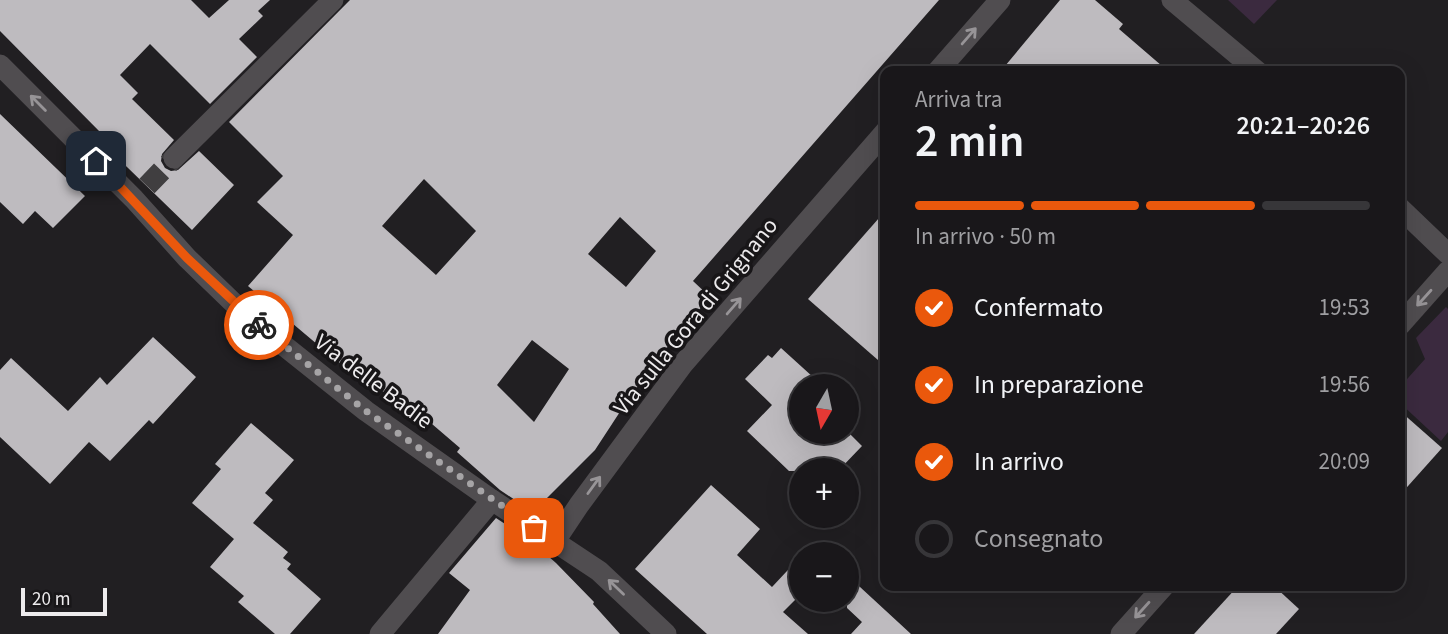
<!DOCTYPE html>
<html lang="it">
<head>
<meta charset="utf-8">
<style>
  :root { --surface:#19171a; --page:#222023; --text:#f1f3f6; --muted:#9f9fa2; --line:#373639; --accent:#ea580c }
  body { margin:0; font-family:"Source Sans 3",sans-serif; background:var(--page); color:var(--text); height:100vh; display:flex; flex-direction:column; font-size:26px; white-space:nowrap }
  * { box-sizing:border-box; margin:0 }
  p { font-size:23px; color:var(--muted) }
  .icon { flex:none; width:38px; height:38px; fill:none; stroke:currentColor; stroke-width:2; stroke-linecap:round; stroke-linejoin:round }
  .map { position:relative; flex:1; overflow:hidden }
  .sheet { position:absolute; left:880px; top:66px; width:525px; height:525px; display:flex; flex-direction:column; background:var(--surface); border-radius:14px; box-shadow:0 7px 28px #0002,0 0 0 2px var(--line) }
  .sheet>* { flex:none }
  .needle { width:46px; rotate:189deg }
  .buttons { position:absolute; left:789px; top:374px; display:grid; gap:14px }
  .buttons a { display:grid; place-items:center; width:70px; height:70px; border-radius:50%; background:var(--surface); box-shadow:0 7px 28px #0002,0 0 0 2px var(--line); font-size:35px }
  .scale { position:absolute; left:21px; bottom:18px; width:86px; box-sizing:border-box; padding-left:7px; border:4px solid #edebed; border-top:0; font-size:19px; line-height:24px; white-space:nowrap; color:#edebed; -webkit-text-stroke:5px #181618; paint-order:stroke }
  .pin { position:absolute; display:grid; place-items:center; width:60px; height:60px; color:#fff; margin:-30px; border-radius:14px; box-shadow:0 4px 10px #0006 }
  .courier { position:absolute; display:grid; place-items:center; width:70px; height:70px; margin:-35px; border:5px solid #ea580c; border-radius:50%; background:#fff; color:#222; box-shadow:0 2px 9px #0007 }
  .headline em { font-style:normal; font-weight:600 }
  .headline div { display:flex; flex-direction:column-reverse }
  .headline { display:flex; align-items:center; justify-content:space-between; height:119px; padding:0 35px }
  h1 { font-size:46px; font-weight:600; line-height:52px }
  .bar { display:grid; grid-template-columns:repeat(4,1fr); gap:10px 7px; align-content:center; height:84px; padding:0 35px }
  .bar i { height:9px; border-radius:5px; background:var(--line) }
  .bar .current { background:var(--accent) }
  .bar p { grid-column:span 4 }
  ol { padding:0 35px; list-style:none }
  li { display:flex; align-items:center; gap:21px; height:77px }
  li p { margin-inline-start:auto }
  li .icon { padding:7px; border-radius:50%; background:var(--accent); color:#fff; stroke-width:4 }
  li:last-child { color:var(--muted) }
  li i { width:38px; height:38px; border:4px solid var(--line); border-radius:50% }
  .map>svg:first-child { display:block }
  .green { fill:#3b2a3f }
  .building { fill:#bebbbf; fill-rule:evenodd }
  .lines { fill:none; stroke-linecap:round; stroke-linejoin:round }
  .minor-tunnel { stroke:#403e40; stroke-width:21; stroke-dasharray:21 10; stroke-linecap:butt }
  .minor { stroke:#504d50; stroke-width:21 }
  .oneway { stroke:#979497 }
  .done { stroke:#a6a4a6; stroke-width:7; stroke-dasharray:0 12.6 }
  .route { stroke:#ea580c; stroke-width:9 }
  .labels { text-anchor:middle; stroke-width:7; stroke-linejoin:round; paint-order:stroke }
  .street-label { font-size:23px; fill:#edebed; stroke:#181618 }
</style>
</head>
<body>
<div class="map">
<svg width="1448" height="634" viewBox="0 0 1448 634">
  <rect width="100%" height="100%" fill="#211f22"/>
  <g class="green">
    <path d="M1228,0H1277L1254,24Z"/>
    <path d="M1446,307L1448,309V432L1441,441L1400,403V387L1425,359L1416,338Z"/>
  </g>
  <g class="building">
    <path d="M0,0H191L209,18L229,0H270L258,11L263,16L239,39L257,57L210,104L150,44L120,75L138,93L132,99L174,140L162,154L161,161L165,168L171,171L178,170L199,151L234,185L192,230L95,136L100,132L0,31Z"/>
    <path d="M350,0H939L693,281L710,297L669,345L629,398L595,450L533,512L500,490L457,452L460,448L397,394L394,399L337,361L248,286L293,235L257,202L283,176L229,122ZM424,179L476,231L436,275L382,226ZM620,217L656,251L626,287L588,254ZM532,340L569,369L534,422L497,385Z"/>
    <path d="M1060,0H1095L1123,24L1119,29L1169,72H1000Z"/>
    <path d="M0,114L85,196L53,228L35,211L23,224L0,202Z"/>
    <path d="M886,210V367L808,299Z"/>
    <path d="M153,337L196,377L153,424L149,420L110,461L89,442L50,484L0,437V370L11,358L68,411L100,377L107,385Z"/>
    <path d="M781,348L824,387H802V432H848L862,446L838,471H789L747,431L772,405L745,379L768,355L772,358Z"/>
    <path d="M1400,411L1442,448L1400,495Z"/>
    <path d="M251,423L294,460L265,493L273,500L253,523L288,552L283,558L291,564L287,569L321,599L290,634H275L238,602L244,596L210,567L234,539L192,503L221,469L215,464Z"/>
    <path d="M711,485L760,529L737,555L772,587L802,555V593L783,612L808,634H707L635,569Z"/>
    <path d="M496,518L532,542L556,563L594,602L593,604L620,634H438L470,590L449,573Z"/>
    <path d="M847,575L911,634H851L862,622L847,608Z"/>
    <path d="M1238,586H1274L1299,609L1276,634H1194Z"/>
  </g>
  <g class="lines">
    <path class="minor-tunnel" d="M147,186L174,158"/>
    <g class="minor">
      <path d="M1172,0L1258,72"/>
      <path d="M0,65L134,199L187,258L248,317L366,411L492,500L599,571L666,634"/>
      <path d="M937,72L1000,0"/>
      <path d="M174,158L333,0"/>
      <path d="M1400,208L1448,254"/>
      <path d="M1400,325L1448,271"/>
      <path d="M555,541L579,505L683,364L886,131"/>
      <path d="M380,634L492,500"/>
      <path d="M1121,634L1164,586"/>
    </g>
  </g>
  <defs><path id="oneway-shaft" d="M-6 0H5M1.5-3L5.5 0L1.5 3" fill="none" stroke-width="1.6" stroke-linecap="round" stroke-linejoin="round" transform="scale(1.75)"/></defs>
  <g class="oneway">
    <use href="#oneway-shaft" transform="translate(969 36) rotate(-49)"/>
    <use href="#oneway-shaft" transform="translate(38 103) rotate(-135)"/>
    <use href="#oneway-shaft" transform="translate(1424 298) rotate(132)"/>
    <use href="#oneway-shaft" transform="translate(734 306) rotate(-49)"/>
    <use href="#oneway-shaft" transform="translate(594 485) rotate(-54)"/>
    <use href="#oneway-shaft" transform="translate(616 587) rotate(-136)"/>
    <use href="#oneway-shaft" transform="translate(1142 610) rotate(132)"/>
  </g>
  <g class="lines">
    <path class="done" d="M259,325L366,411L534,528"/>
    <path class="route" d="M96,161L187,258L259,325"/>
  </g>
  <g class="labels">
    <g class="street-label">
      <text transform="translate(695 316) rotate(-51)" y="8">Via sulla Gora di Grignano</text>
      <text transform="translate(374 381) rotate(37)" y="8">Via delle Badie</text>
    </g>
  </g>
</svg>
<div class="buttons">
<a><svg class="needle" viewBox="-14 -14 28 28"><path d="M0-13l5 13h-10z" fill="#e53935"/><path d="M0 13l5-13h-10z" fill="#9f9fa2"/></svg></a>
<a>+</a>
<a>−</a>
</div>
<div class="scale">20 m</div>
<div class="pin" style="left:534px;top:528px;background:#ea580c"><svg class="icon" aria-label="bag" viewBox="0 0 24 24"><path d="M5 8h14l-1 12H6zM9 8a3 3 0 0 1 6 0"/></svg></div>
<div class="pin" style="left:96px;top:161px;background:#1f2937"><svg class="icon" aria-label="home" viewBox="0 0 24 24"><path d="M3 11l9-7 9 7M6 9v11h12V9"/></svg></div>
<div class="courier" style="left:259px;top:325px"><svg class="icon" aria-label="bike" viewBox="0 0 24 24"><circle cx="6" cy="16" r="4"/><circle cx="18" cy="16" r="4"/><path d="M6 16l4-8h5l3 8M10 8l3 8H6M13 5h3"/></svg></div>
<section class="sheet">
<div class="headline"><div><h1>2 min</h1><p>Arriva tra</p></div><em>20:21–20:26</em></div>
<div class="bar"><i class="current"></i><i class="current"></i><i class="current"></i><i></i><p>In arrivo · 50 m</p></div>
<ol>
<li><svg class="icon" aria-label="check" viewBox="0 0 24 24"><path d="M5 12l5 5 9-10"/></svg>Confermato<p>19:53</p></li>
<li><svg class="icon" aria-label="check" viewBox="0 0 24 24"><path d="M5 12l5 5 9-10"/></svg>In preparazione<p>19:56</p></li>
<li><svg class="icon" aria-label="check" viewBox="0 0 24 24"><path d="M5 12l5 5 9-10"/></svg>In arrivo<p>20:09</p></li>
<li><i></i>Consegnato</li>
</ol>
</section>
</div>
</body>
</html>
